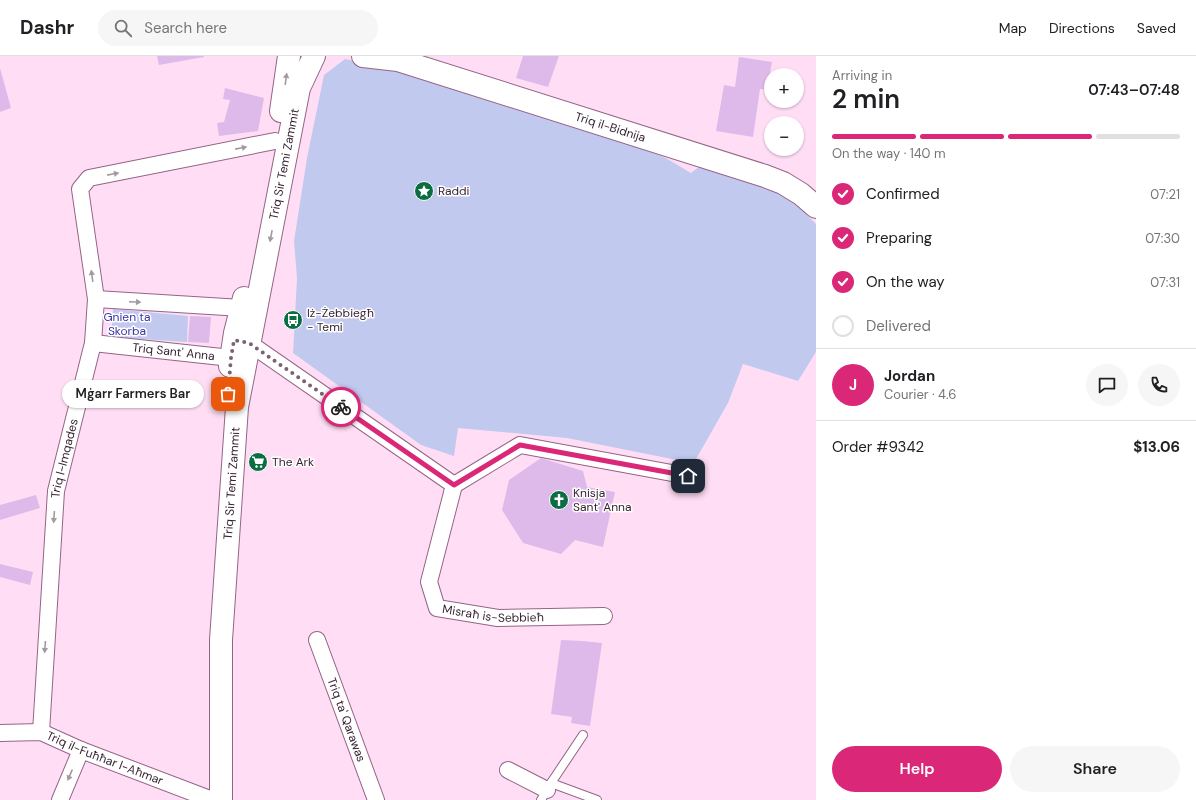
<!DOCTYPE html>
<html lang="en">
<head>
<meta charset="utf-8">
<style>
  :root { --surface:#fff; --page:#f6f6f6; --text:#202124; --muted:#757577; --line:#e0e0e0; --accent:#db2777 }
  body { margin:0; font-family:"DM Sans",sans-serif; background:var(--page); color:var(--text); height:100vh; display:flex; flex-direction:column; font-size:15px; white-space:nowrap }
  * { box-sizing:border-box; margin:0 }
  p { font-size:13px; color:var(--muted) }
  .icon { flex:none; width:22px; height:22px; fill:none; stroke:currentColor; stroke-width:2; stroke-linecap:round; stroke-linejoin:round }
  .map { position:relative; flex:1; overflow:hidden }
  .details { display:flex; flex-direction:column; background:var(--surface); width:380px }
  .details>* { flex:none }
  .buttons { position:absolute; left:764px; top:12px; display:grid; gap:8px }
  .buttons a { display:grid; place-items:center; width:40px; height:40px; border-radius:50%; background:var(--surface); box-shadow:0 1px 3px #0004; font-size:20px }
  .pin { position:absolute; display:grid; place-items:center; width:34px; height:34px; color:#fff; margin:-17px; border-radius:8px; box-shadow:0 2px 6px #0006 }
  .courier { position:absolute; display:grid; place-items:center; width:40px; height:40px; margin:-20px; border:3px solid #db2777; border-radius:50%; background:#fff; color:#222; box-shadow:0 1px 5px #0007 }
  .bubble { position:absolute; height:28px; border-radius:14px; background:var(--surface); box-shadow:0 1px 3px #0004; font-size:13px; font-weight:600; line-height:28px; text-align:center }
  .head em { font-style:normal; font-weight:600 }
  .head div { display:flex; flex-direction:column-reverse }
  .head { display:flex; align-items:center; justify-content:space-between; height:68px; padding:0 16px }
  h1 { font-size:26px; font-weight:600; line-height:30px }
  .bar { display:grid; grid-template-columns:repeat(4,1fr); gap:6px 4px; align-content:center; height:48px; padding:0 16px }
  .bar i { height:5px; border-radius:3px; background:var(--line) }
  .bar .on { background:var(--accent) }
  .bar p { grid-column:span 4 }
  .line { display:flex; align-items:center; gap:10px; padding:0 16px; border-top:1px solid var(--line) }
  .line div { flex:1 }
  .round { display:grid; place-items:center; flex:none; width:42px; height:42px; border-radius:21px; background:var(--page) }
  ol { padding:0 16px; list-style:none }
  li { display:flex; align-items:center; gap:12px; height:44px }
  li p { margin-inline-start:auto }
  li .icon { padding:4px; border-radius:50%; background:var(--accent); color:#fff; stroke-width:4 }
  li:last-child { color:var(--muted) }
  li i { width:22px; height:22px; border:2px solid var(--line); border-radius:50% }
  .primary-button { display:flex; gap:8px; margin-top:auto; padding:8px 16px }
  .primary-button a { flex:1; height:46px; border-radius:24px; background:var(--accent); color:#fff; font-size:16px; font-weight:600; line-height:46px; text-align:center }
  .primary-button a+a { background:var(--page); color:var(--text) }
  header { display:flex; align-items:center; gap:24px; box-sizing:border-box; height:56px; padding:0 20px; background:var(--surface); border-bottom:1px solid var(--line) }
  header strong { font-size:19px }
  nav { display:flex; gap:22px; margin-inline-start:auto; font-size:14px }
  .search { width:280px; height:36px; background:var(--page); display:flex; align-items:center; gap:10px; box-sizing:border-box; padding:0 14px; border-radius:22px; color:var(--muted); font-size:15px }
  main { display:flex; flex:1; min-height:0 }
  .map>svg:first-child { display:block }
  .green { fill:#c2c9ef }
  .building { fill:#debaeb }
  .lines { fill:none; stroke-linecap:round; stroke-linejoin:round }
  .lane-casing { stroke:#946486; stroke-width:10 }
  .street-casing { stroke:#946486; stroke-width:18 }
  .secondary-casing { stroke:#946486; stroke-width:24 }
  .lane { stroke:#fff; stroke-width:8 }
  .street { stroke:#fff; stroke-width:16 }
  .secondary { stroke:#fff; stroke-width:22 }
  .oneway { fill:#a39aa1 }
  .done { stroke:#7a6274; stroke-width:4; stroke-dasharray:0 7.2 }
  .route { stroke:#db2777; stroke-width:5 }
  .labels { text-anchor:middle; stroke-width:3; stroke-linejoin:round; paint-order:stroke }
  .street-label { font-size:12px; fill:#331f2e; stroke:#fff }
  .poi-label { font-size:12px; fill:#331f2e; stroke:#fff; text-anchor:start }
  .park-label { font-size:12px; fill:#3931a9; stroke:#fff }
</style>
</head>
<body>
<header>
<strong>Dashr</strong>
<div class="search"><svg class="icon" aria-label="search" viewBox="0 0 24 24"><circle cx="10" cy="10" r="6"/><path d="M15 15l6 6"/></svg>Search here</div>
<nav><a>Map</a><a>Directions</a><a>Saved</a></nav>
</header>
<main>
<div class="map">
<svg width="816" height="744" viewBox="0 0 816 744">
  <rect width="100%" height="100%" fill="#ffdef5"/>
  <g class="green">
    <path d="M345,3L390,12L510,46L664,101L691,117L704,107L789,137L798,150L816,168V296L798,325L743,308L728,347L692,410L677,404L567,382L458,372L454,400L421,389L293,297L297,222L294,185L307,102L324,19Z"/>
    <path d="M113,253L188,260L187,286L111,281Z"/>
  </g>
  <g class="building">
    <path d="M157,0H204V1L159,9Z"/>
    <path d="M523,0H559L548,31L516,22Z"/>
    <path d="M739,1L772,6L767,34L760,33L753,81L716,75L724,29L735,31Z"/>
    <path d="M0,12L11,52L0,56Z"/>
    <path d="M225,32L264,42L258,75L219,80L217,67L224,66L230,44L223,43Z"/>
    <path d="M190,260L211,261L209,287L188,286Z"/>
    <path d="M541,402L583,415L587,431L615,436L603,491L575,484L561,498L523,487L502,454L509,424Z"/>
    <path d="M36,439L40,452L0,464V449Z"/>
    <path d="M0,508L33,516L30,529L0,521Z"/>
    <path d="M561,584L583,585L602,587L590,670L571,667L572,661L551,658Z"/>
  </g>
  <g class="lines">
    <defs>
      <g id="lane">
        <path d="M551,727L597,744"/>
        <path d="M541,744L551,727L583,679"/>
      </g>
      <g id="street">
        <path d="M96,243L242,252"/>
        <path d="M241,285L249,287L454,429L520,389L688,420"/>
        <path id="s1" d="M93,287L231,302"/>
        <path id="s2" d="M454,429L429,526L437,552L498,562L604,560"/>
        <path id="s3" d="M317,584L376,744"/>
        <path id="s4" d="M41,676L56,435L93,287L96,243L80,133L89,122L275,85"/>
        <path id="s5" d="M0,677L41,676L81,694L207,742"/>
        <path d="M508,714L547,734"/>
        <path d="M60,744L81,694"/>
      </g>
      <g id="secondary">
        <path id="s6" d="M363,0L398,4L765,120L783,127L801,138L816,151"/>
        <path d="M281,55L289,0"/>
        <path d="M230,310L235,277L244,242"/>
        <path id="s7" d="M221,744V584L237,351L299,32L314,0"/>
      </g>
    </defs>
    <use href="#lane" class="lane-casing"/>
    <use href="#street" class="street-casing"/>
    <use href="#secondary" class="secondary-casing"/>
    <use href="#lane" class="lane"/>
    <use href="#street" class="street"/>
    <use href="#secondary" class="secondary"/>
  </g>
  <defs><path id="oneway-solid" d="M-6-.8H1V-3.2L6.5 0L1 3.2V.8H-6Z"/></defs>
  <g class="oneway">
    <use href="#oneway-solid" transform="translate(286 23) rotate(-82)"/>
    <use href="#oneway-solid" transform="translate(241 92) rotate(-11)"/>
    <use href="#oneway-solid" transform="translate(113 118) rotate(-11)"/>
    <use href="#oneway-solid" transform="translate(271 180) rotate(101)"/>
    <use href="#oneway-solid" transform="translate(92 220) rotate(-98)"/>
    <use href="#oneway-solid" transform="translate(135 246) rotate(3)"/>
    <use href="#oneway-solid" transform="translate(54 461) rotate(94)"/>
    <use href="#oneway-solid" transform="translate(45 591) rotate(94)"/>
    <use href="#oneway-solid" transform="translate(70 719) rotate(113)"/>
  </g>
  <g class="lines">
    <path class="done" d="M228,338L231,302L234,284L249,287L341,351"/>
    <path class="route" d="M341,351L454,429L520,389L688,420"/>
  </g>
  <defs>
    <symbol id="sight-disc" viewBox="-11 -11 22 22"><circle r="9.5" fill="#0c6d43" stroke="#fff"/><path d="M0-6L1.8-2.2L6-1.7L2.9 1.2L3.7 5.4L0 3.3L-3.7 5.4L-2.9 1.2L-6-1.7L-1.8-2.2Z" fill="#fff"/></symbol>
    <symbol id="bus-disc" viewBox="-11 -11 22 22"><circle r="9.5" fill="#0c6d43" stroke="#fff"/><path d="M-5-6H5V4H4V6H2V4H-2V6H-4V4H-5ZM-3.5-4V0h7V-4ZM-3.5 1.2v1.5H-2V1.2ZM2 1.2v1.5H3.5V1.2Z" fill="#fff"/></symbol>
    <symbol id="supermarket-disc" viewBox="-11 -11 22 22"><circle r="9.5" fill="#0c6d43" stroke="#fff"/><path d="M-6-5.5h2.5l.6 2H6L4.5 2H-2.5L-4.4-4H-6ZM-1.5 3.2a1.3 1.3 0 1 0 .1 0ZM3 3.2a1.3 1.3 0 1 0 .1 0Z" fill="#fff"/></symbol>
    <symbol id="church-disc" viewBox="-11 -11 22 22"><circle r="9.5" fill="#0c6d43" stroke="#fff"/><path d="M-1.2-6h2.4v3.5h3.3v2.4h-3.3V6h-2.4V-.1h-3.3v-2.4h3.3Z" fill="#fff"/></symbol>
  </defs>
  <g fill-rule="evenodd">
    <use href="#sight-disc" x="413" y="124" width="22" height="22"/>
    <use href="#bus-disc" x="282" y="253" width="22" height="22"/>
    <use href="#supermarket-disc" x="247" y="395" width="22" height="22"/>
    <use href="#church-disc" x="548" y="433" width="22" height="22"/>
  </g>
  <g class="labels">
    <g class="street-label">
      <text dy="4" stroke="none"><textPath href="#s6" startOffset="258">Triq il-Bidnija</textPath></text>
      <text dy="4" stroke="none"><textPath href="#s7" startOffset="641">Triq Sir Temi Zammit</textPath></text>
      <text dy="4" stroke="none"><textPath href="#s1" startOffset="81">Triq Sant' Anna</textPath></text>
      <text dy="4" stroke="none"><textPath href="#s4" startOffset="275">Triq l-Imqades</textPath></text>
      <text dy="4" stroke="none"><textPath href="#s7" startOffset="317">Triq Sir Temi Zammit</textPath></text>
      <text dy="4" stroke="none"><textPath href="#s2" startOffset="184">Misraħ is-Sebbieħ</textPath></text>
      <text dy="4" stroke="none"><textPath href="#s3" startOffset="85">Triq ta' Qarawas</textPath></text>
      <text dy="4" stroke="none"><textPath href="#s5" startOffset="110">Triq il-Fuħħar l-Aħmar</textPath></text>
    </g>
    <g class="poi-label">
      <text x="438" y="139">Raddi</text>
      <text x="307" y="261">Iż-Żebbiegħ<tspan x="307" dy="14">- Temi</tspan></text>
      <text x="272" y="410">The Ark</text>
      <text x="573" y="441">Knisja<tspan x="573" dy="14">Sant' Anna</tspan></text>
    </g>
    <g class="park-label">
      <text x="127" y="265">Gnien ta<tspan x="127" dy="14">Skorba</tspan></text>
    </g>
  </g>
</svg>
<div class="buttons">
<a>+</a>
<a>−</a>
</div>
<div class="pin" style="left:228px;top:338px;background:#ea580c"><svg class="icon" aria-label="bag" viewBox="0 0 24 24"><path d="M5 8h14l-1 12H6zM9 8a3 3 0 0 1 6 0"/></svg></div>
<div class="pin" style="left:688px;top:420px;background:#1f2937"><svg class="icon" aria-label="home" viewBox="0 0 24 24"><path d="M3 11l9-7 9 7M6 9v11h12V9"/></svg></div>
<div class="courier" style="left:341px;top:351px"><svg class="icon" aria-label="bike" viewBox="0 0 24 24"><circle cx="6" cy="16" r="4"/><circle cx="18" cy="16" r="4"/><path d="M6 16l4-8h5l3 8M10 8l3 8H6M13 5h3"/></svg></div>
<div class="bubble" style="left:62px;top:324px;width:142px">Mġarr Farmers Bar</div>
</div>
<section class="details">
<div class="head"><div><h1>2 min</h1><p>Arriving in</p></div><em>07:43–07:48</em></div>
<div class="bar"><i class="on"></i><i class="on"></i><i class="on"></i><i></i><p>On the way · 140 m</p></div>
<ol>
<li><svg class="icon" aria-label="check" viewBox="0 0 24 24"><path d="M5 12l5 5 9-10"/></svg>Confirmed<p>07:21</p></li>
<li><svg class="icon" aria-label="check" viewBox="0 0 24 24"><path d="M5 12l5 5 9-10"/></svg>Preparing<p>07:30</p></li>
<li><svg class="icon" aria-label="check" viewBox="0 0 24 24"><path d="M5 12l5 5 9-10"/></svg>On the way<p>07:31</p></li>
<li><i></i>Delivered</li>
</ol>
<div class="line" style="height:72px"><b class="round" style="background:var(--accent);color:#fff">J</b><div><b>Jordan</b><p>Courier · 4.6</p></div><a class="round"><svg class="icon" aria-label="chat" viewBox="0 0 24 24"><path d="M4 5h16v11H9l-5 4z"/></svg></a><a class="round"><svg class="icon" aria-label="phone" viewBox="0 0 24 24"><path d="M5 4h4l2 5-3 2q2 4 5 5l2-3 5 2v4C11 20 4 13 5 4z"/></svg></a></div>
<div class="line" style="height:52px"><div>Order #9342</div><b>$13.06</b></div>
<div class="primary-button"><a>Help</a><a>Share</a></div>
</section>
</main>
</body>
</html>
